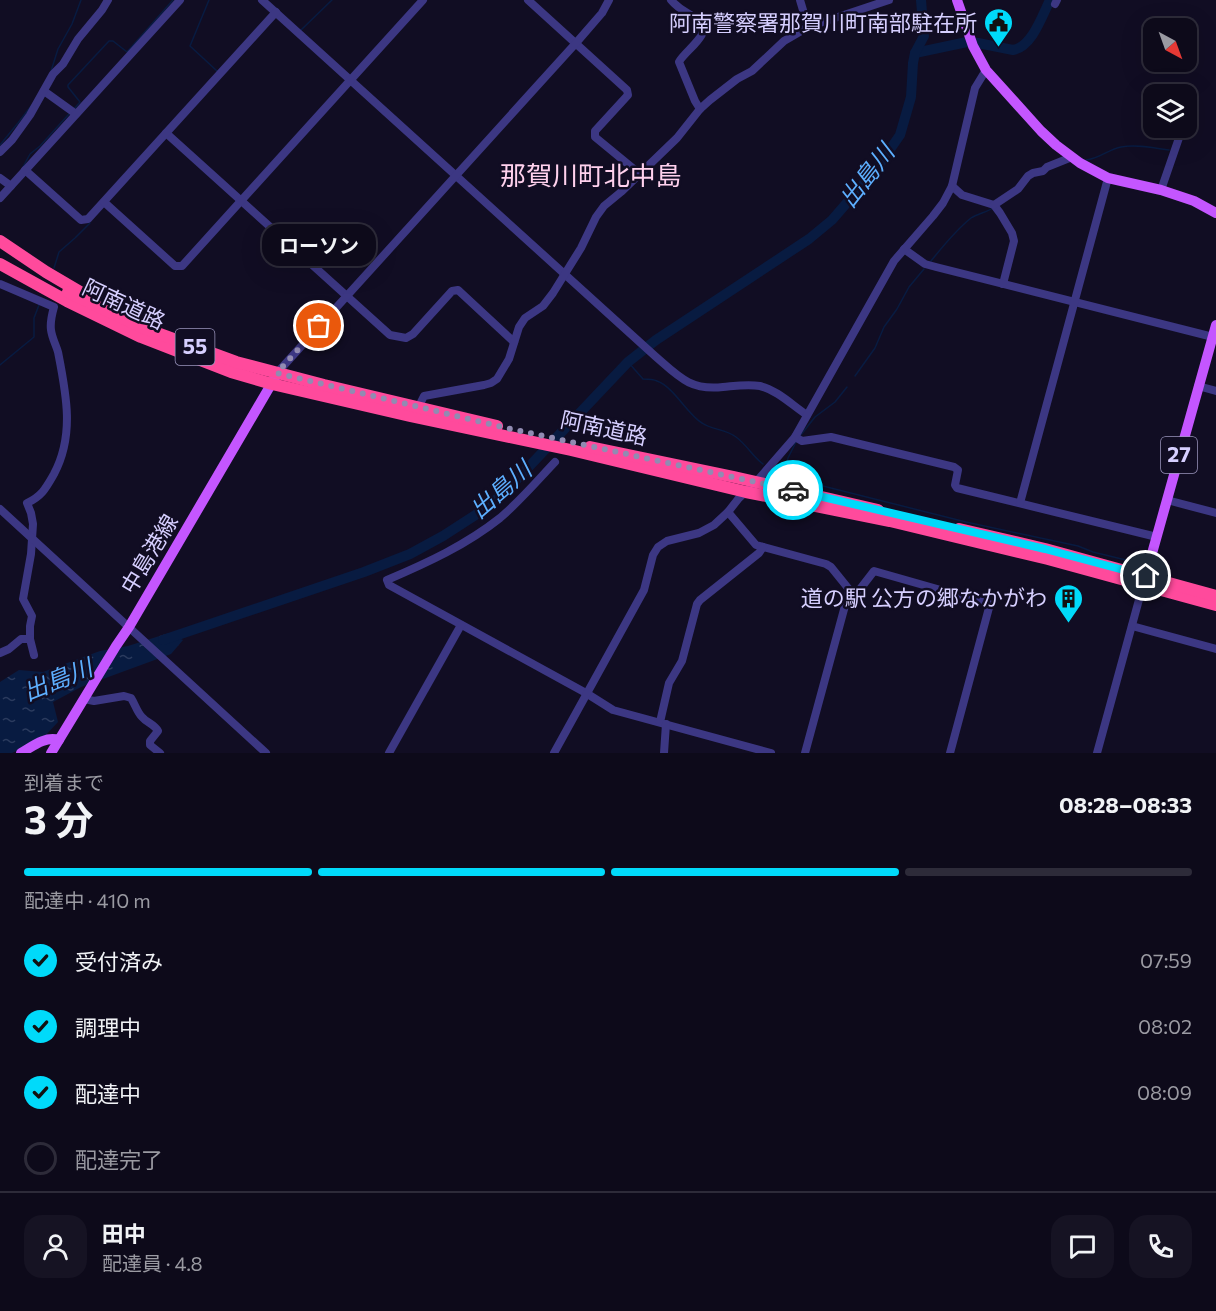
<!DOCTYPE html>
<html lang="ja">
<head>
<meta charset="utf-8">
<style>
  :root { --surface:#0d0a1a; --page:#161323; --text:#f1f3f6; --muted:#9a9aa2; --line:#2d2b39; --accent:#00dafa }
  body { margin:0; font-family:Commissioner,"Noto Sans JP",sans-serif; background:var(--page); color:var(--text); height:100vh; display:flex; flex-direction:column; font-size:22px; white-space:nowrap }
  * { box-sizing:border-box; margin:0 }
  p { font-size:20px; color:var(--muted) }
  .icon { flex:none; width:33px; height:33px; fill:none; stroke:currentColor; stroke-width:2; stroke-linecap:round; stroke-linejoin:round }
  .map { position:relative; height:753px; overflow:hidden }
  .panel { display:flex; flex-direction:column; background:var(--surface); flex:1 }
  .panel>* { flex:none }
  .needle { width:39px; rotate:139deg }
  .tools { position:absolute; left:1143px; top:18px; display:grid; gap:12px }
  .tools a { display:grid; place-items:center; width:54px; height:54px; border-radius:12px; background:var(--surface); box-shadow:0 6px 24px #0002,0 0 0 2px var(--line); font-size:30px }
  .pin { position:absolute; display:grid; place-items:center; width:51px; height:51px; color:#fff; margin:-26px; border:3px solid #fff; border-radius:50%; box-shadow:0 2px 6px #0007 }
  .courier { position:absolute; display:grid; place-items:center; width:60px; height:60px; margin:-30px; border:4px solid #00dafa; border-radius:50%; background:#fff; color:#222; box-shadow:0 2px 8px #0007 }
  .bubble { position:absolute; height:42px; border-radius:18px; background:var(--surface); box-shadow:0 6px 24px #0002,0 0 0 2px var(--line); font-size:20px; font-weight:700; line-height:42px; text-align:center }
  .summary em { font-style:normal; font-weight:700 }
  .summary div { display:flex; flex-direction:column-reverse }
  .summary { display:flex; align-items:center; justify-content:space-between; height:102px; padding:0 24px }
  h1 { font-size:39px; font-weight:700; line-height:45px }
  .bar { display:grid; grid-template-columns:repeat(4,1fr); gap:9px 6px; align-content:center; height:72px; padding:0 24px }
  .bar i { height:8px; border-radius:4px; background:var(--line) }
  .bar .current { background:var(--accent) }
  .bar p { grid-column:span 4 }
  .line { display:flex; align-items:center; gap:15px; padding:0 24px; border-top:2px solid var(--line) }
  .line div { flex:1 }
  .round { display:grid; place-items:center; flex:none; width:63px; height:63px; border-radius:18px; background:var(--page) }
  ol { padding:0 24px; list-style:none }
  li { display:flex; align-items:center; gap:18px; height:66px }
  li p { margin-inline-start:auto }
  li .icon { padding:6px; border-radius:50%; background:var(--accent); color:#111; stroke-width:4 }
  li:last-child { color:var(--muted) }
  li i { width:33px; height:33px; border:3px solid var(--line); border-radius:50% }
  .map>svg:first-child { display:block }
  .water { fill:url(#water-ripples) }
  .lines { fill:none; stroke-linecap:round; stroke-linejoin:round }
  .stream { stroke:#081b41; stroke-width:1.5 }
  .river { stroke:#081b41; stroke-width:10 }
  .minor { stroke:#3c3783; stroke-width:8 }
  .major { stroke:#c456ff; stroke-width:10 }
  .highway { stroke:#ff4a9c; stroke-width:12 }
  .done { stroke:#918bb2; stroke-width:6; stroke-dasharray:0 10.8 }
  .route { stroke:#00dafa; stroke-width:8 }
  .labels { text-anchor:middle; stroke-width:5; stroke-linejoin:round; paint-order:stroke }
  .shield { fill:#110d23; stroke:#9b95bd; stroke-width:1.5 }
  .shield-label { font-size:21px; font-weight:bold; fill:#d6cfff }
  .poi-label { font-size:22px; fill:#d6cfff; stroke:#110d23; text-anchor:end }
  .street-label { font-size:22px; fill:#d6cfff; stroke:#110d23 }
  .water-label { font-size:24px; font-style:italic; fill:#5dafff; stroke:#110d23 }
  .quarter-label { font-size:26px; fill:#ffd1ed; stroke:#110d23 }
</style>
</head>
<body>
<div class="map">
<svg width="1216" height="753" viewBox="0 0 1216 753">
  <defs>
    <pattern id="water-ripples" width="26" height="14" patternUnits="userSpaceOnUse" patternTransform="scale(1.5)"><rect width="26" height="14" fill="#081b41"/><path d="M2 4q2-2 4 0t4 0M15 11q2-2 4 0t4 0" fill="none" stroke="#2b3b5e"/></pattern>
  </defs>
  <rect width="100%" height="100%" fill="#110d23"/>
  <path class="water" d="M169,633L183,640L171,654L81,687L53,702L58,722L43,738L12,753H0V682L19,670L43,672L100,651L128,646Z"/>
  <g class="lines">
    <g class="stream">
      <path d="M209,0L190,46L217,71"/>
      <path d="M301,30L332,0"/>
      <path d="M51,71L58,49L72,24L81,0"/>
      <path d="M74,109L80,102L68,87V85L109,41H113L127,52L173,0"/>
      <path d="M0,145L18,123L31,106"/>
      <path d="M1086,160C1099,159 1109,149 1121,147C1137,144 1154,148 1169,150"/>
      <path d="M23,167L30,154L40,146L69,114"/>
      <path d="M931,261C943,246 956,230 971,218C977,214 987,212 993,208"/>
      <path d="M54,268L59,252L75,238L90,223"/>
      <path d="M628,362L643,379C648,379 653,379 657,381C674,387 687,414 702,423C712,430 726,429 736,437C747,445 753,457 763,464"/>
      <path d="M0,365L34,337V318L39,305"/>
      <path d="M855,376L875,348L884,327L897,309L909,287L924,269"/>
      <path d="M800,436L815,417L835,402L847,387"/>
      <path d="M773,468L779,471L786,470L788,458L796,442"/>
      <path d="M786,470L794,472L803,481L966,522L1078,546L1093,552L1130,561L1142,555"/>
    </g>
    <g class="river">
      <path d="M915,53L967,42L978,43L1013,50C1032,47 1042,16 1050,0"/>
      <path d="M163,640L364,572L410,554L443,536L477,514L502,495L628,362L656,340L809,239L832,220L877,168L900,135L911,97L913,63L915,53L924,36L921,0"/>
    </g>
    <g class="minor">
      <path d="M262,0L655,356C678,376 690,391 723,387C735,386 747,384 760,386C777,390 792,405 807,415"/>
      <path d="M528,0L627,90L628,95L595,131V137L640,174"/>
      <path d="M671,0C680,11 688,12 698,20C716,32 684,51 679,62L695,101L700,109"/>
      <path d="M800,0L808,27"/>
      <path d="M1055,4L1057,0"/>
      <path d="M44,91L76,114"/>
      <path d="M166,133L390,335L406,338L413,334L452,291L458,290L514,342"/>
      <path d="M0,152L12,140L30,115L53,74L63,64L78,39L102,10L108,0"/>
      <path d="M25,170L81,220L88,219L276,12"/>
      <path d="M0,178L11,186"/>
      <path d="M952,186L962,195L994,205L1000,213L1012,233L1014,241L1003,284"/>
      <path d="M1161,190L1180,135"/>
      <path d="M0,198L180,0"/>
      <path d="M104,202L175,266H182L423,0"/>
      <path d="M994,205L1018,189L1028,176L1033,173L1043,171L1047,167L1072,157"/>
      <path d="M904,249L925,264L936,267L1213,337"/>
      <path d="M0,284L54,307C52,314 50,323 51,330C52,338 56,345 58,352C66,393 75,435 54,474C46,488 42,496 27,503L31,513L33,524L31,554L23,599L32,616L30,626V639L34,655"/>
      <path d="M277,373L576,43L602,13L609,0"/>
      <path d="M1198,386L1216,391"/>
      <path d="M418,408L424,396L484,385L491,383L497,379L509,359L519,327L525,318L543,306L553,293L581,248L596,217L604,206L621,192L677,138L700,109L710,100L737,79L752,71L784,41L808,27L889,0"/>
      <path d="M795,437L802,441L831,437L954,467L958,470L955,485L957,488L1157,537"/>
      <path d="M555,462C537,481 520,501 500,518C466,545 427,563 387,580L389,585L586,693L613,710L771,753"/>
      <path d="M1167,500L1216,513"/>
      <path d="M1020,503L1108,178"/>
      <path d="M0,509L266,753"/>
      <path d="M728,512L756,545L826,564L831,567L852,593H857L874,571L990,604L950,753"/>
      <path d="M1132,626L1216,649"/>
      <path d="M0,653L9,649L21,639H30"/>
      <path d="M84,699L94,701L124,696L131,698C135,704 137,712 142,717C147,723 154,724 158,731L150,741V745L160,753"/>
      <path d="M660,722L669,683L682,661L697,604L700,600L759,553L763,547"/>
      <path d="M389,753L461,625"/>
      <path d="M554,753L644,590L653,555L658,547L667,541L699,533L714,525L728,512L739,498L756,482L795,437L894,261L933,216L943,203L952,186L975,88L986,70"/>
      <path d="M664,753L666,724"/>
      <path d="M805,753L849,591"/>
      <path d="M1097,753L1143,585"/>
    </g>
    <g class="major">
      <path d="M957,0L973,46L986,70L1041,131L1056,145L1080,163L1108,178L1161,190L1194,201L1216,213"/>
      <path d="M1144,582L1216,325"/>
      <path d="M21,753C33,746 45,736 59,740"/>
      <path d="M51,753L116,646L129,627L276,376"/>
    </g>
    <g class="highway">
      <path d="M0,241L46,272L80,292"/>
      <path d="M0,264L67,301L141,337L231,372L272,384L410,416L571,450L746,492L890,521L1048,559L1216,605"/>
      <path d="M68,292L146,329L236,362L324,385L497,426"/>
      <path d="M590,447L734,477L878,510"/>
      <path d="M959,529L1045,549L1216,596"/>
    </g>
  </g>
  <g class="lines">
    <path class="done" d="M319,326L277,373L511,429L793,490"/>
    <path class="route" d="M793,490L1045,549L1146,576"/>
  </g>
  <defs>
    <symbol id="civic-pin" viewBox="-11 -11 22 30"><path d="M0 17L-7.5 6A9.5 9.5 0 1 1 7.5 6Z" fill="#00dafa" stroke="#110d23"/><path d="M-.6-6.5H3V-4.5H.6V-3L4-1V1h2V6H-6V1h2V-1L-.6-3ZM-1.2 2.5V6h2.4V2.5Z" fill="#111"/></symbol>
    <symbol id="building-pin" viewBox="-11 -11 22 30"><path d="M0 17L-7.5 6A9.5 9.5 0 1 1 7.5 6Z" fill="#00dafa" stroke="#110d23"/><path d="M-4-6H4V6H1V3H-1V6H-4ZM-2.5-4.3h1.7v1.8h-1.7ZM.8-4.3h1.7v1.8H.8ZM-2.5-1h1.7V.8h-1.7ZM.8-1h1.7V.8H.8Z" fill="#111"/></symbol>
  </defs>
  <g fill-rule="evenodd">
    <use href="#civic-pin" x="982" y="6" width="33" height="45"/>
    <use href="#building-pin" x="1052" y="582" width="33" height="45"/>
  </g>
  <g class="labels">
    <g class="shield">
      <rect x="175.5" y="329" width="39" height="36" rx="4.5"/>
      <rect x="1161" y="437" width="36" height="36" rx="4.5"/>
    </g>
    <g class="shield-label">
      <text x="195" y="354">55</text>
      <text x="1179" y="462">27</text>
    </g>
    <g class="poi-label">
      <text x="977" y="31">阿南警察署那賀川町南部駐在所</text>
      <text x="1047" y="606">道の駅 公方の郷なかがわ</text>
    </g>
    <g class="street-label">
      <text transform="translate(124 304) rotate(25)" y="8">阿南道路</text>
      <text transform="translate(604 428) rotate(12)" y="8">阿南道路</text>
      <text transform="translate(149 554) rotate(-59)" y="8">中島港線</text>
    </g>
    <g class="water-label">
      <text transform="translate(867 176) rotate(-52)" y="8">出島川</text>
      <text transform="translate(501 490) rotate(-41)" y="8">出島川</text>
      <text transform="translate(58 680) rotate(-22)" y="8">出島川</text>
    </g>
    <g class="quarter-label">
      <text x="591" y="185">那賀川町北中島</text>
    </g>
  </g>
</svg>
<div class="tools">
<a><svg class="needle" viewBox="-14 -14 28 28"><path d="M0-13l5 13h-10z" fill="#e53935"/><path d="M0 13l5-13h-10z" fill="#9a9aa2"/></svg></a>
<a><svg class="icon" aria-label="layers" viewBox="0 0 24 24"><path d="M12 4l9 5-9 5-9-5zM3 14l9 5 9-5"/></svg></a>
</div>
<div class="pin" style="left:319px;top:326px;background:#ea580c"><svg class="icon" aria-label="bag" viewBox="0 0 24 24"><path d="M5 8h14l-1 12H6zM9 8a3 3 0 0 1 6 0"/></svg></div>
<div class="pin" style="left:1146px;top:576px;background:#1f2937"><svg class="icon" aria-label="home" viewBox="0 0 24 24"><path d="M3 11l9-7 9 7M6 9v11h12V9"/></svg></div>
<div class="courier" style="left:793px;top:490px"><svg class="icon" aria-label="car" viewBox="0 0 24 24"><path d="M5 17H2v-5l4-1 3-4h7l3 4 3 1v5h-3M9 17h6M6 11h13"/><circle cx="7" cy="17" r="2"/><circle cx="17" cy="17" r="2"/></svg></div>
<div class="bubble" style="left:262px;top:224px;width:114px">ローソン</div>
</div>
<section class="panel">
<div class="summary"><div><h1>3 分</h1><p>到着まで</p></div><em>08:28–08:33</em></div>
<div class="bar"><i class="current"></i><i class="current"></i><i class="current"></i><i></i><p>配達中 · 410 m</p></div>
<ol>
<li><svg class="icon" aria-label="check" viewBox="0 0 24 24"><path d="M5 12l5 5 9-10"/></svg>受付済み<p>07:59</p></li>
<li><svg class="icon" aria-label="check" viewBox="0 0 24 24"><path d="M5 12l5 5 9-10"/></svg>調理中<p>08:02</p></li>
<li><svg class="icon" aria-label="check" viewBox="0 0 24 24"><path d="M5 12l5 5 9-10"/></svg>配達中<p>08:09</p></li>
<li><i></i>配達完了</li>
</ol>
<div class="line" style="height:108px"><a class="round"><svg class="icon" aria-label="person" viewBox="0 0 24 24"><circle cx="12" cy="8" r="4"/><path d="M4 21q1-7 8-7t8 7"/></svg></a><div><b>田中</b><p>配達員 · 4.8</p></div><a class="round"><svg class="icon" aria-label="chat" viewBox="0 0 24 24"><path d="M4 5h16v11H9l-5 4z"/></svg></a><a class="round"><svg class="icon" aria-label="phone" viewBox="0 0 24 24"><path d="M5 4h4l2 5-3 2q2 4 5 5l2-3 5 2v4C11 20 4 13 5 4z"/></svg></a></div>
</section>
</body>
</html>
